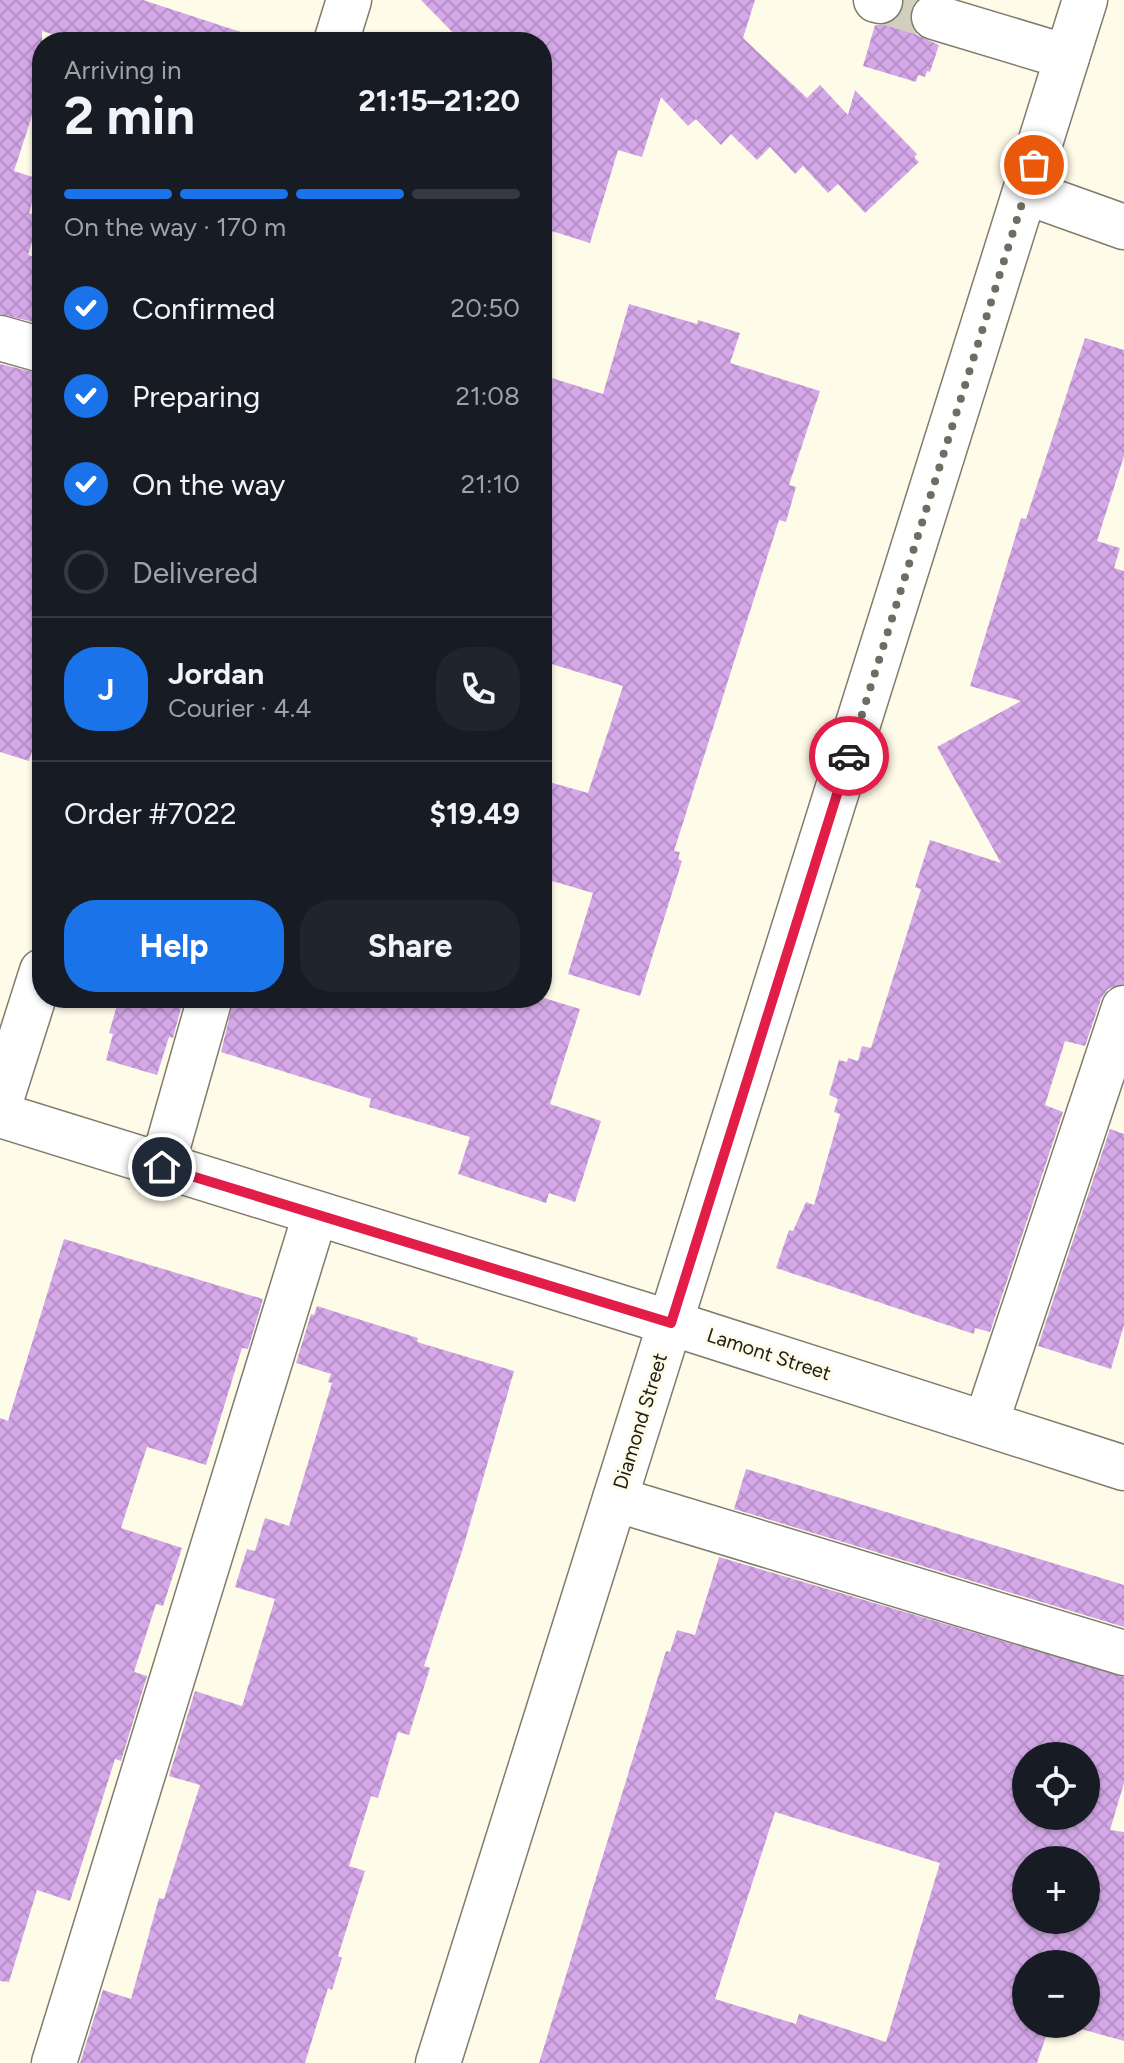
<!DOCTYPE html>
<html lang="en">
<head>
<meta charset="utf-8">
<style>
  :root { --surface:#171b24; --page:#20242c; --text:#f1f3f6; --muted:#9ea1a6; --line:#363941; --accent:#1a73e8 }
  body { margin:0; font-family:Figtree,sans-serif; background:var(--page); color:var(--text); height:100vh; display:flex; flex-direction:column; font-size:30px; white-space:nowrap }
  * { box-sizing:border-box; margin:0 }
  p { font-size:26px; color:var(--muted) }
  .icon { flex:none; width:44px; height:44px; fill:none; stroke:currentColor; stroke-width:2; stroke-linecap:round; stroke-linejoin:round }
  .map { position:relative; flex:1; overflow:hidden }
  .panel { position:absolute; left:32px; top:32px; width:520px; height:976px; display:flex; flex-direction:column; background:var(--surface); border-radius:32px; box-shadow:0 2px 6px #0004 }
  .panel>* { flex:none }
  .controls { position:absolute; left:1012px; top:1742px; display:grid; gap:16px }
  .controls a { display:grid; place-items:center; width:88px; height:88px; border-radius:50%; background:var(--surface); box-shadow:0 2px 6px #0004; font-size:40px }
  .pin { position:absolute; display:grid; place-items:center; width:68px; height:68px; color:#fff; margin:-34px; border:4px solid #fff; border-radius:50%; box-shadow:0 2px 8px #0007 }
  .courier { position:absolute; display:grid; place-items:center; width:80px; height:80px; margin:-40px; border:6px solid #e11d48; border-radius:50%; background:#fff; color:#222; box-shadow:0 2px 10px #0007 }
  .head em { font-style:normal; font-weight:700 }
  .head div { display:flex; flex-direction:column-reverse }
  .head { display:flex; align-items:center; justify-content:space-between; height:136px; padding:0 32px }
  h1 { font-size:52px; font-weight:700; line-height:60px }
  .bar { display:grid; grid-template-columns:repeat(4,1fr); gap:12px 8px; align-content:center; height:96px; padding:0 32px }
  .bar i { height:10px; border-radius:6px; background:var(--line) }
  .bar .on { background:var(--accent) }
  .bar p { grid-column:span 4 }
  .line { display:flex; align-items:center; gap:20px; padding:0 32px; border-top:2px solid var(--line) }
  .line div { flex:1 }
  .round { display:grid; place-items:center; flex:none; width:84px; height:84px; border-radius:32px; background:var(--page) }
  ol { padding:0 32px; list-style:none }
  li { display:flex; align-items:center; gap:24px; height:88px }
  li p { margin-inline-start:auto }
  li .icon { padding:8px; border-radius:50%; background:var(--accent); color:#fff; stroke-width:4 }
  li:last-child { color:var(--muted) }
  li i { width:44px; height:44px; border:4px solid var(--line); border-radius:50% }
  .button { display:flex; gap:16px; margin-top:auto; padding:16px 32px }
  .button a { flex:1; height:92px; border-radius:32px; background:var(--accent); color:#fff; font-size:32px; font-weight:700; line-height:92px; text-align:center }
  .button a+a { background:var(--page); color:var(--text) }
  .map>svg:first-child { display:block }
  .building { fill:url(#building-cross-hatch); fill-rule:evenodd }
  .lines { fill:none; stroke-linecap:round; stroke-linejoin:round }
  .minor-tunnel { stroke:#d3cfbf; stroke-width:44; stroke-dasharray:44 22; stroke-linecap:butt }
  .minor-casing { stroke:#807c6d; stroke-width:47 }
  .minor { stroke:#fff; stroke-width:44 }
  .done { stroke:#6f6d62; stroke-width:8; stroke-dasharray:0 14.4 }
  .route { stroke:#e11d48; stroke-width:10 }
  .labels { text-anchor:middle; stroke-width:6; stroke-linejoin:round; paint-order:stroke }
  .street-label { font-size:20px; fill:#212019; stroke:#fffbe9 }
</style>
</head>
<body>
<div class="map">
<svg width="1124" height="2063" viewBox="0 0 1124 2063">
  <defs>
    <pattern id="building-cross-hatch" width="8" height="8" patternUnits="userSpaceOnUse" patternTransform="scale(2)"><rect width="8" height="8" fill="#d4a8e8"/><path d="M0 0l8 8M0 8l8-8" fill="none" stroke="#b690c6"/></pattern>
  </defs>
  <rect width="100%" height="100%" fill="#fffbe9"/>
  <g class="building">
    <path d="M0,0H143L250,35L249,42H78L42,31V85L14,171L39,179L29,213L40,217L28,255L42,260V324L0,314Z"/>
    <path d="M421,0H755L743,38L807,98L820,85L848,115L855,90L917,154L914,157L919,162L865,213L838,184L828,193L803,166L795,174L770,147L757,160L731,134L721,145L696,119L688,126L661,97L642,157L618,150L590,243L542,228V42H462Z"/>
    <path d="M904,0H916L910,11V22L915,34L939,45L930,72L927,71L925,77L918,75L916,82L863,66L875,25H886L897,19L904,8Z"/>
    <path d="M629,304L697,324L698,320L740,333L730,363L820,391L789,485L796,487L786,522L779,520L674,851L680,852L678,859L682,861L640,996L568,974L593,893L542,878V855L552,820L542,818V780L588,793L623,686L542,661V375L603,394Z"/>
    <path d="M1085,338L1124,350V456L1097,541L1120,548L1114,568L1124,571V984L1108,989L1101,999L1085,1046L1065,1041L1045,1105L1063,1112L990,1332L975,1328L974,1334L776,1268L789,1230L793,1231L806,1202L814,1205L840,1114L834,1112L838,1099L829,1095L839,1060L847,1062L848,1058L858,1061L862,1046L871,1048L921,889L915,887L930,840L1001,863L937,747L1021,701L970,686L1021,518L1026,519Z"/>
    <path d="M0,364L42,374V719L29,761L0,752Z"/>
    <path d="M119,998H163L182,1004L173,1038L169,1037L157,1075L106,1060L113,1034L109,1033Z"/>
    <path d="M234,998H544L580,1009L550,1104L601,1121L575,1202L549,1193L546,1203L458,1174L470,1137L369,1107L371,1099L221,1052Z"/>
    <path d="M1110,1129L1124,1134V1325L1111,1369L1038,1346Z"/>
    <path d="M64,1239L263,1299L248,1349L242,1348L206,1465L147,1447L121,1528L182,1548L163,1606L156,1604L134,1672L147,1676L121,1761L115,1759L70,1901L37,1890L9,1982L0,1981V1418L8,1421Z"/>
    <path d="M317,1306L418,1338L417,1342L514,1371L463,1548L424,1666L430,1668L409,1735L398,1732L378,1798L371,1796L349,1866L365,1871L338,1956L342,1958L332,1990L328,1988L305,2063H80L103,1990L131,1999L159,1898L164,1899L200,1785L169,1776L195,1691L242,1706L275,1599L235,1587L247,1549L255,1551L265,1518L289,1526L332,1383L328,1382L331,1374L296,1363L311,1314L314,1315Z"/>
    <path d="M746,1469L1124,1585V1627L734,1509Z"/>
    <path d="M719,1557L1124,1677V1783L1110,1830L1124,1832V2041L1063,2024H1086V1964H1026V2024H1050L1037,2063H539L666,1651L670,1652L677,1630L695,1635ZM1026,1756H1086V1816H1026ZM775,1812L940,1863L886,2042L799,2014L796,2024L715,1999ZM1026,1860H1086V1920H1026Z"/>
  </g>
  <g class="lines">
    <path class="minor-tunnel" d="M880,1L934,17"/>
    <defs>
      <g id="minor">
        <path d="M876,0L880,1"/>
        <path d="M934,17L1067,57"/>
        <path d="M336,42L349,0"/>
        <path d="M1026,192L1124,227"/>
        <path d="M0,338L42,350"/>
        <path d="M0,1103L42,971"/>
        <path d="M0,1115L671,1323L1124,1468"/>
        <path d="M162,1167L210,998"/>
        <path d="M986,1423L1124,1008"/>
        <path d="M615,1499L1124,1653"/>
        <path d="M54,2063L315,1215"/>
        <path d="M438,2063L1085,0"/>
      </g>
    </defs>
    <use href="#minor" class="minor-casing"/>
    <use href="#minor" class="minor"/>
  </g>
  <g class="lines">
    <path class="done" d="M849,756L1034,165"/>
    <path class="route" d="M162,1167L671,1323L849,756"/>
  </g>
  <g class="labels">
    <g class="street-label">
      <text transform="translate(769 1354) rotate(18)" y="7">Lamont Street</text>
      <text transform="translate(640 1421) rotate(-73)" y="7">Diamond Street</text>
    </g>
  </g>
</svg>
<div class="controls">
<a><svg class="icon" aria-label="locate" viewBox="0 0 24 24"><circle cx="12" cy="12" r="6"/><path d="M12 2v4M12 18v4M2 12h4M18 12h4"/></svg></a>
<a>+</a>
<a>−</a>
</div>
<div class="pin" style="left:1034px;top:165px;background:#ea580c"><svg class="icon" aria-label="bag" viewBox="0 0 24 24"><path d="M5 8h14l-1 12H6zM9 8a3 3 0 0 1 6 0"/></svg></div>
<div class="pin" style="left:162px;top:1167px;background:#1f2937"><svg class="icon" aria-label="home" viewBox="0 0 24 24"><path d="M3 11l9-7 9 7M6 9v11h12V9"/></svg></div>
<div class="courier" style="left:849px;top:756px"><svg class="icon" aria-label="car" viewBox="0 0 24 24"><path d="M5 17H2v-5l4-1 3-4h7l3 4 3 1v5h-3M9 17h6M6 11h13"/><circle cx="7" cy="17" r="2"/><circle cx="17" cy="17" r="2"/></svg></div>
<section class="panel">
<div class="head"><div><h1>2 min</h1><p>Arriving in</p></div><em>21:15–21:20</em></div>
<div class="bar"><i class="on"></i><i class="on"></i><i class="on"></i><i></i><p>On the way · 170 m</p></div>
<ol>
<li><svg class="icon" aria-label="check" viewBox="0 0 24 24"><path d="M5 12l5 5 9-10"/></svg>Confirmed<p>20:50</p></li>
<li><svg class="icon" aria-label="check" viewBox="0 0 24 24"><path d="M5 12l5 5 9-10"/></svg>Preparing<p>21:08</p></li>
<li><svg class="icon" aria-label="check" viewBox="0 0 24 24"><path d="M5 12l5 5 9-10"/></svg>On the way<p>21:10</p></li>
<li><i></i>Delivered</li>
</ol>
<div class="line" style="height:144px"><b class="round" style="background:var(--accent);color:#fff">J</b><div><b>Jordan</b><p>Courier · 4.4</p></div><a class="round"><svg class="icon" aria-label="phone" viewBox="0 0 24 24"><path d="M5 4h4l2 5-3 2q2 4 5 5l2-3 5 2v4C11 20 4 13 5 4z"/></svg></a></div>
<div class="line" style="height:104px"><div>Order #7022</div><b>$19.49</b></div>
<div class="button"><a>Help</a><a>Share</a></div>
</section>
</div>
</body>
</html>
